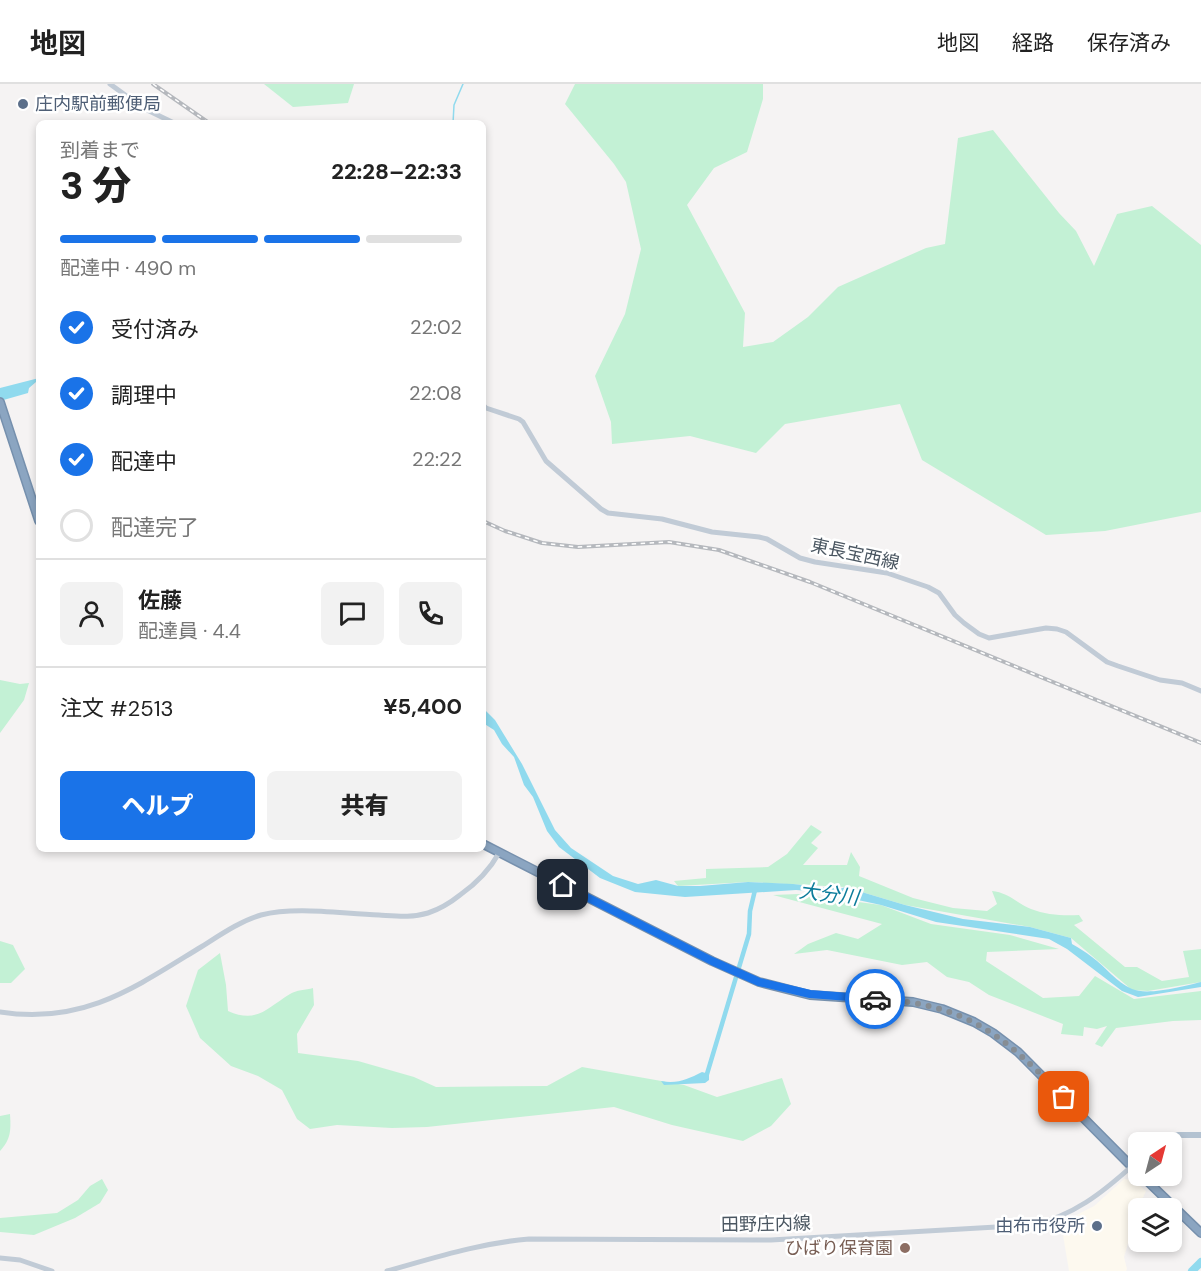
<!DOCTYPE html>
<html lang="ja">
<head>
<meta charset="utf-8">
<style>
  :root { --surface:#fff; --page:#f2f2f2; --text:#222; --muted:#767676; --line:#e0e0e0; --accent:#1a73e8 }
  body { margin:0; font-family:"DM Sans","Noto Sans JP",sans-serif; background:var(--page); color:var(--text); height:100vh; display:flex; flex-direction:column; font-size:22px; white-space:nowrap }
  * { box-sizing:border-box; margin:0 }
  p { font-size:20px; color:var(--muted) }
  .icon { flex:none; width:33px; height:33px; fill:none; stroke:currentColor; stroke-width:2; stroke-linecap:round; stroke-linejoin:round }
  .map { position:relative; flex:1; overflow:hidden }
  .side { position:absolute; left:36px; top:36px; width:450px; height:732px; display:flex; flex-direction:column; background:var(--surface); border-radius:9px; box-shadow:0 3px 9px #0003 }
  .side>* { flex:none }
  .needle { width:39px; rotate:36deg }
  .controls { position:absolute; left:1128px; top:1048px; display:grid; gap:12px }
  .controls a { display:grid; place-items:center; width:54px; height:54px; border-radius:9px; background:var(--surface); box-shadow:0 3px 9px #0003; font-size:30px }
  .pin { position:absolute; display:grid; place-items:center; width:51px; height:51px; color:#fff; margin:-26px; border-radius:12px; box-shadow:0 3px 9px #0006 }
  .courier { position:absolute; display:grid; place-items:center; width:60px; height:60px; margin:-30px; border:4px solid #1a73e8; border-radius:50%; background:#fff; color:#222; box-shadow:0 2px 8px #0007 }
  .headline em { font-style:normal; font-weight:800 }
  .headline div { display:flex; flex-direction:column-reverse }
  .headline { display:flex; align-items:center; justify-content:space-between; height:102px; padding:0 24px }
  h1 { font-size:39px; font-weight:800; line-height:45px }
  .bar { display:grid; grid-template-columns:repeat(4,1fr); gap:9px 6px; align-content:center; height:72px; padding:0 24px }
  .bar i { height:8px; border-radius:4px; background:var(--line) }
  .bar .active { background:var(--accent) }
  .bar p { grid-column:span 4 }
  .line { display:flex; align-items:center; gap:15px; padding:0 24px; border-top:2px solid var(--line) }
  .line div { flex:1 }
  .round { display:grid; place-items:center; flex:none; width:63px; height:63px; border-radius:9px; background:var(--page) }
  ol { padding:0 24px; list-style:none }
  li { display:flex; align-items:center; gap:18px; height:66px }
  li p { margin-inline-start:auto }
  li .icon { padding:6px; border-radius:50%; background:var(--accent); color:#fff; stroke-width:4 }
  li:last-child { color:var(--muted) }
  li i { width:33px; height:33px; border:3px solid var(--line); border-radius:50% }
  .action { display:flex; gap:12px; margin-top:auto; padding:12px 24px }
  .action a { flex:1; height:69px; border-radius:9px; background:var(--accent); color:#fff; font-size:24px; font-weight:800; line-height:69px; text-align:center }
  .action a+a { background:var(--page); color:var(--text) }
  header { display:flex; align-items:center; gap:36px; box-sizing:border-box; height:84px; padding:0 30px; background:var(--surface); border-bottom:2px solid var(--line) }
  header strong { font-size:28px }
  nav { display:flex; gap:33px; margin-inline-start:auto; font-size:21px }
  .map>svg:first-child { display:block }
  .commercial { fill:#fdf9ef }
  .green { fill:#c3f1d5 }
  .water { fill:#90daee }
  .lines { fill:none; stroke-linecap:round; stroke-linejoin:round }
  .stream { stroke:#90daee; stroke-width:1.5 }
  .canal { stroke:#90daee; stroke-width:4.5 }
  .river { stroke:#90daee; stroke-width:8 }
  .highway-casing { stroke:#7690ad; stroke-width:10 }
  .secondary { stroke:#c1cbd6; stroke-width:5 }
  .primary { stroke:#b3c2d1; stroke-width:6 }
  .highway { stroke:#8ba5c1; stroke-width:7 }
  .rail-casing { stroke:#b5b8bd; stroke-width:4 }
  .rail { stroke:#fff; stroke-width:1.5; stroke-dasharray:4.5; stroke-linecap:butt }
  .done { stroke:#868d94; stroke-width:6; stroke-dasharray:0 10.8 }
  .route { stroke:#1a73e8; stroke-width:8 }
  .service-dot { fill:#5c6f8a; stroke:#fff; stroke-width:2 }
  .education-dot { fill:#8d6e63; stroke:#fff; stroke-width:2 }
  .labels { text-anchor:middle; stroke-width:5; stroke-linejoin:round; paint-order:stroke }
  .service-label { font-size:18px; fill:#4e5e75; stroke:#fff; text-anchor:start }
  .street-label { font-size:18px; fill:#4a5661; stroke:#fff }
  .education-label { font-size:18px; fill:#785e54; stroke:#fff; text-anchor:end }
  .water-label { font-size:20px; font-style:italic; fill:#0c7c9b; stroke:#fff }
</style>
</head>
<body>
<header>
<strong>地図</strong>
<nav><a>地図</a><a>経路</a><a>保存済み</a></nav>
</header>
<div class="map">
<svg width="1201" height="1187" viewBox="0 0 1201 1187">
  <rect width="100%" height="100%" fill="#f5f3f3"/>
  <path class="commercial" d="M1124,1095L1133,1096L1146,1107L1138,1125L1124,1173L1127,1185L1126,1187H1069L1061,1139L1094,1122Z"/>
  <g class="green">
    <path d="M264,0H354L348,19L293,23Z"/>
    <path d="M575,0H763V15L747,68L714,84L687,121L745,229L743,263L773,258L808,233L838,203L926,164L945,160L958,54L993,46L1059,129L1076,147L1094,182L1117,130L1152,122L1201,161V428L1105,447L1046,451L922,376L900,320L785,340L756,369L690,352L612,360L611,338L595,292L625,230L641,165L626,98L614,80L565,20Z"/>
    <path d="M0,596L20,600L29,599L24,616L0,649Z"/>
    <path d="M811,741L822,748L811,759L818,764L803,781H847L851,768L860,783L859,792L913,814L953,824L987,827L997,820L992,807C1007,808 1017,819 1031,825C1046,831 1064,832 1079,831L1083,837L1074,841L1125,883H1137L1162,897L1189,893L1183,867L1201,865V898L1148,907L1132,906L1071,854L1030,843L905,821L845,803L748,798L678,802L674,797L706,794V785L768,783L787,770Z"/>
    <path d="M798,810L881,821L931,840L1010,851L1059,865L987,868L986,877L1043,914L1079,912L1095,892L1134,915L1201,907V936L1173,937L1116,944L1102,963L1095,960L1107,942L1097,945L1084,943L1083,952L1061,950L1063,940L989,911L969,898L947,893L927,878L902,881L827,866L794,870L808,860L836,849L858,855L882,840L773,811Z"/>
    <path d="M0,857L13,861L25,885L11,899H0Z"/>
    <path d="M220,869L226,901L228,927C257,940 267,924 290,910C296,906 306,906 313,904L314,921L297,950L298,969L358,977L414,993L436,1003L547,1002L582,983L684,1001L717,1013L782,994L791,1020L771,1042L743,1057L672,1041L614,1023L427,1043L392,1044L337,1041L310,1045L297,1035L282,1006L258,992L231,982L200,954L186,922L198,886Z"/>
    <path d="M10,1030C11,1046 11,1055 0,1067V1032Z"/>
    <path d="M102,1095L108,1106L100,1119L75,1134L34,1151L0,1148V1134L57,1129L78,1116L90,1102Z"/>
  </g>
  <g class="water">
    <path d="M39,294V297L36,298L29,304L28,309L0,317V304Z"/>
    <path d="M483,624L495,636L522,680L555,746L571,764L613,792L638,800L656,796L678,802H700L748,798L793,800L840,805L845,803L905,821L963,835L1030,843L1071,854L1072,860C1079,864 1086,868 1092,873C1106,883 1116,898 1132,905C1148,912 1185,902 1201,898V903L1138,913L1122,907L1067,865L1049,855L936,838L881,821L821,808L796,806L685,813L635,808L600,794L559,763L547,747L533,713L524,701L514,673L502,660L494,646L483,639Z"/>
    <path d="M702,988L709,990V996L705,999L664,1001L661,997C678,1000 688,995 702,988Z"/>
  </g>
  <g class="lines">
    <path class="stream" d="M453,39L454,21L463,0"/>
    <path class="canal" d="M707,990L749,850L750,827L755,806"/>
    <path class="river" d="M1192,1187L1201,1178"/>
    <defs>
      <g id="highway">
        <path d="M0,318L39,437"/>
        <path d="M483,760L712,877L759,898L810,911L913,918L942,925L974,938L993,949L1018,968L1138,1089"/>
        <path d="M1142,1092L1201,1149"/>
      </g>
    </defs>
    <use href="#highway" class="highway-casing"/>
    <g class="secondary">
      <path d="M110,0L143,24L174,39"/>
      <path d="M483,321L486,324L519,335L523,338L546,377L601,425L608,429L662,435L712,448L759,453L767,455L800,474L815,478L887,489L928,503L939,509L955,531L964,539L979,550L989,554L1046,544L1057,545L1066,548L1107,578L1118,582L1160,596L1182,599L1201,607"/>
      <path d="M0,928C83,941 134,904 201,863C220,851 240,837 261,831C296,822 343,830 379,831C396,832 412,834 428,829C440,825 450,819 460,811C477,799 489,787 499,769"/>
      <path d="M0,1174L20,1176L52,1187"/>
      <path d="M387,1187C434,1174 480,1159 529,1155L771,1156L1032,1141C1073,1132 1102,1109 1132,1082"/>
    </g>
    <g class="primary">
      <path d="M1160,1059L1178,1051H1201"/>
      <path d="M1132,1082L1138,1076"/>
    </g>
    <use href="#highway" class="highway"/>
    <defs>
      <g id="rail">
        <path d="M153,0L209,39"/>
        <path d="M483,437L505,447L542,459L578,463L669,458L719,466L810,498L1201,659"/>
      </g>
    </defs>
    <use href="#rail" class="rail-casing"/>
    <use href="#rail" class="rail"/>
  </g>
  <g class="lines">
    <path class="done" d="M875,915C968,920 1001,950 1064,1013"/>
    <path class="route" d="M563,801L712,877L759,898L810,910L875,915"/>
  </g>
  <g class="service-dot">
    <circle cx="23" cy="20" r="6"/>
    <circle cx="1097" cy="1142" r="6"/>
  </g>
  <circle class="education-dot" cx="905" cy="1164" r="6"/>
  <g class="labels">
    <g class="service-label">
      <text x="35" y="26">庄内駅前郵便局</text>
      <text x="1085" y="1148" text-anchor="end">由布市役所</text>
    </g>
    <g class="street-label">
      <text transform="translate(855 470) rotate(12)" y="6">東長宝西線</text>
      <text transform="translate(766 1140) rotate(-1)" y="6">田野庄内線</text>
    </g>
    <g class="education-label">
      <text x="893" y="1170">ひばり保育園</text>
    </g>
    <g class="water-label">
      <text transform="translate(829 810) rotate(7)" y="7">大分川</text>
    </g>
  </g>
</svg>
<div class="controls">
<a><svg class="needle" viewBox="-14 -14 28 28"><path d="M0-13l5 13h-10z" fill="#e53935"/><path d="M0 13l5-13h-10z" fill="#767676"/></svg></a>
<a><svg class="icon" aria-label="layers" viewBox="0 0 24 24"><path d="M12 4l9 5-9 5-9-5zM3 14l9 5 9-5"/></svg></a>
</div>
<div class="pin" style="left:1064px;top:1013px;background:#ea580c"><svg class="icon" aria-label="bag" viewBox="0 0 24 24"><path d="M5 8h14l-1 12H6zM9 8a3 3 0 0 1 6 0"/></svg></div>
<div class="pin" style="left:563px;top:801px;background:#1f2937"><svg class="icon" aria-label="home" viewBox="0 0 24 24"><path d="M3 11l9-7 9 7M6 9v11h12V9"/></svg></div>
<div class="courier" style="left:875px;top:915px"><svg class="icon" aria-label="car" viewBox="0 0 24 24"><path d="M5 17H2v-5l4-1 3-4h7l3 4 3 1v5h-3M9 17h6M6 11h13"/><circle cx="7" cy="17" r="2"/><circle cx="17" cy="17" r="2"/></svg></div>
<section class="side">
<div class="headline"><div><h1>3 分</h1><p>到着まで</p></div><em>22:28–22:33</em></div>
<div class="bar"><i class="active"></i><i class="active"></i><i class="active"></i><i></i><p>配達中 · 490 m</p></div>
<ol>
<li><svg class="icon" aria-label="check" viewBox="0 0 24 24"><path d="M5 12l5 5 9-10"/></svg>受付済み<p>22:02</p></li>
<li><svg class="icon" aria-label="check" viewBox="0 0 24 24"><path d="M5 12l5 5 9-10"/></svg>調理中<p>22:08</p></li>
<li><svg class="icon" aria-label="check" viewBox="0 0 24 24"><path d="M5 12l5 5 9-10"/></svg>配達中<p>22:22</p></li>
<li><i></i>配達完了</li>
</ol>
<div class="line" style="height:108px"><a class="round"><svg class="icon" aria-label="person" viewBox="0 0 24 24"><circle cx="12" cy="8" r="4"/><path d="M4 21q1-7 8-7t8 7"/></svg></a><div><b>佐藤</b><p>配達員 · 4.4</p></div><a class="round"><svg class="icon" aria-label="chat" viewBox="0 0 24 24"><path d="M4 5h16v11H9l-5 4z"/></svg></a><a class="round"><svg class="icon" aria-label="phone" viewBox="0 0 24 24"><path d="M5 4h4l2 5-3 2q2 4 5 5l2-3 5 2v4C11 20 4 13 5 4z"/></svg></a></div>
<div class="line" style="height:78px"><div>注文 #2513</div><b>¥5,400</b></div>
<div class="action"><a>ヘルプ</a><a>共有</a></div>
</section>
</div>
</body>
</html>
